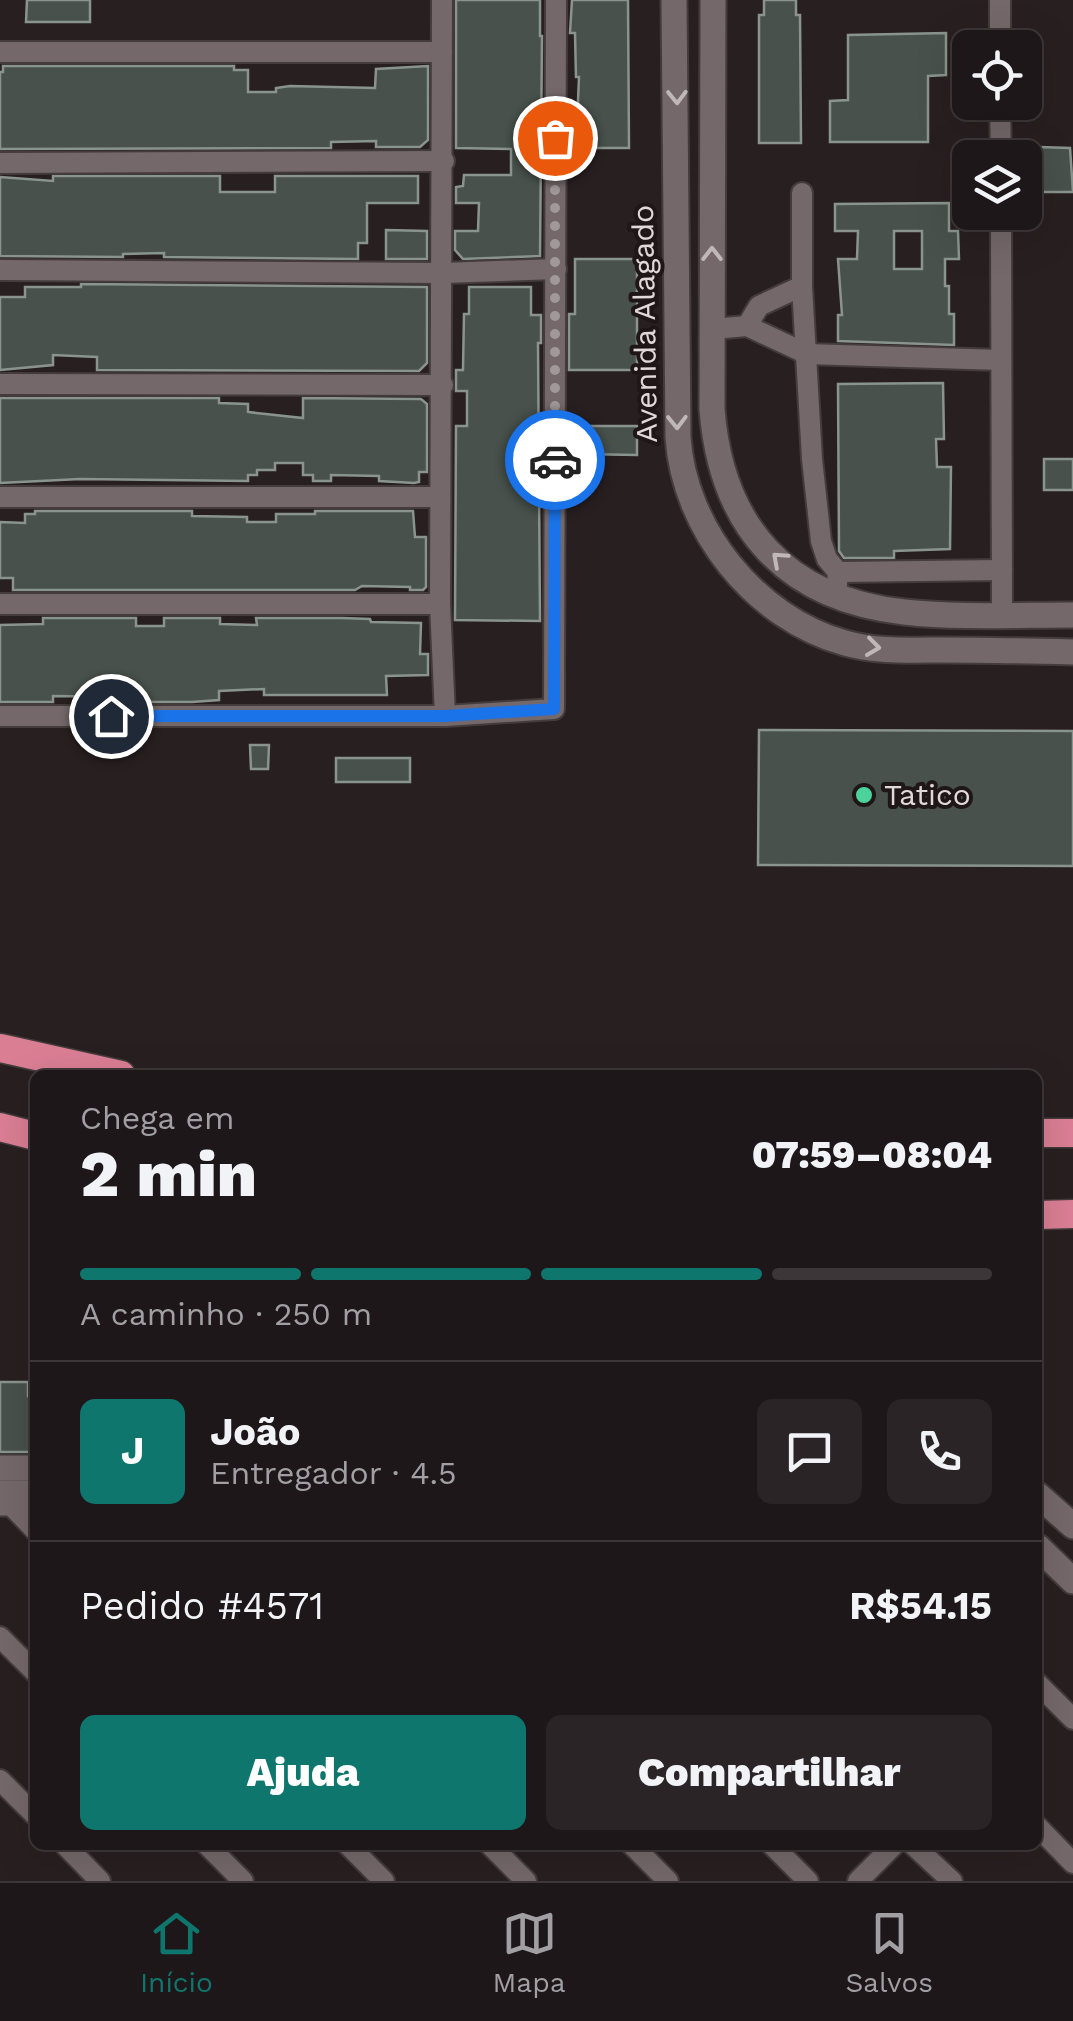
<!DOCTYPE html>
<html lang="pt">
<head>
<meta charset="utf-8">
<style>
  :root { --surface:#1e1719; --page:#2b2426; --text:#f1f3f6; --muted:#a19fa2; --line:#3c3638; --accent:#0f766e }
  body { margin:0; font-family:"Work Sans",sans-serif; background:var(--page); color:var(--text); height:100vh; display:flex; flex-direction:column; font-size:38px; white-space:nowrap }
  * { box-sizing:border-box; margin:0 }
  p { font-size:32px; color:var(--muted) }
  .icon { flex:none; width:55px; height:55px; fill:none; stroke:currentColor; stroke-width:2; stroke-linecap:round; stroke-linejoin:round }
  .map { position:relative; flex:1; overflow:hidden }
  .side { position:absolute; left:30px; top:1070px; width:1012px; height:780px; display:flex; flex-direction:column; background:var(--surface); border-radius:15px; box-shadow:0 10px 40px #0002,0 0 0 2px var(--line) }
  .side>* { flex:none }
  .fabs { position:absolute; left:952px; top:30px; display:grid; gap:20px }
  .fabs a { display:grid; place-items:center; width:90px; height:90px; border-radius:15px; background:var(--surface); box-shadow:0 10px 40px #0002,0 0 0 2px var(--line); font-size:50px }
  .pin { position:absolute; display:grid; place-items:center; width:85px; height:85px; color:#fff; margin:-42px; border:5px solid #fff; border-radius:50%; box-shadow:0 2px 10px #0007 }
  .courier { position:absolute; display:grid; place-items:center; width:100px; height:100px; margin:-50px; border:8px solid #1a73e8; border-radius:50%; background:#fff; color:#222; box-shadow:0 2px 12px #0007 }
  .head em { font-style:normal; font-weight:800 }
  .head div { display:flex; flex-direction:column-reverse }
  .head { display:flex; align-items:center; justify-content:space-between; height:170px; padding:0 50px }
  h1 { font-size:65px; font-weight:800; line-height:75px }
  .bar { display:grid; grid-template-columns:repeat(4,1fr); gap:15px 10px; align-content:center; height:120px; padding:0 50px }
  .bar i { height:12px; border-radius:8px; background:var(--line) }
  .bar .active { background:var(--accent) }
  .bar p { grid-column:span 4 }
  .line { display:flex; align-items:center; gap:25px; padding:0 50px; border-top:2px solid var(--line) }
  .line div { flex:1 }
  .round { display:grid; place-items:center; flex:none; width:105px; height:105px; border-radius:15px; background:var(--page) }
  .cta { display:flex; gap:20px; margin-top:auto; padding:20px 50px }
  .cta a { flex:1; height:115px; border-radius:15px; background:var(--accent); color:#fff; font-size:40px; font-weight:800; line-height:115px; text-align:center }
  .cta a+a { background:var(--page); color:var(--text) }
  .dock { display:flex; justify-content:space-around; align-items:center; height:140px; border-top:2px solid var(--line); background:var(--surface); font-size:28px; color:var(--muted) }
  .dock a { display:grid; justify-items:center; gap:5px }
  .dock .active { color:var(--accent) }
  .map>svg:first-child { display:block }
  .building { fill:#48514c; stroke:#8a948e; stroke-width:2.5; fill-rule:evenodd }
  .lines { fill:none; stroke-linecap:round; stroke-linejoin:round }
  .pedestrian-casing { stroke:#433b3c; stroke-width:19 }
  .minor-casing { stroke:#433b3c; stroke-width:24 }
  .tertiary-casing { stroke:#433b3c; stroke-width:29 }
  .secondary-casing { stroke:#433b3c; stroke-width:29 }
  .trunk-casing { stroke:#433b3c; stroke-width:31 }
  .pedestrian { stroke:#74686a; stroke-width:15 }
  .minor { stroke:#74686a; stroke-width:20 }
  .tertiary { stroke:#74686a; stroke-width:25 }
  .secondary { stroke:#74686a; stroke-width:25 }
  .trunk { stroke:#da7e94; stroke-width:28 }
  .oneway { stroke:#c0b7b8 }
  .done { stroke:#a09899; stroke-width:10; stroke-dasharray:0 18 }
  .route { stroke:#1a73e8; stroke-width:12 }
  .poi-dot { fill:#4cd39b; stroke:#1f1617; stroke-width:4 }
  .labels { text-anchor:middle; stroke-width:8; stroke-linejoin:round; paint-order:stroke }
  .street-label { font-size:30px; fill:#e0d9da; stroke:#1f1617 }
  .poi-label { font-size:30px; fill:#e0d9da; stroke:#1f1617; text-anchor:start }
</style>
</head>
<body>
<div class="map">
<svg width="1073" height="1881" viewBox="0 0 1073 1881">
  <rect width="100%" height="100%" fill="#281f21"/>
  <g class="building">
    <path d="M27,0H90V22H26Z"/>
    <path d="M456,0H540V36H542L540,256L463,259L455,250V231H478L479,203H456V187L463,186L464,175H511V149L456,148Z"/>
    <path d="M572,0H628L629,148H576L579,77H576L575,33H570Z"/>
    <path d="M764,0H796V15H800L801,143H759V15H764Z"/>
    <path d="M946,33V75L928,76V142H830V101L848,100V35Z"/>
    <path d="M3,66H234V70H248V92H276V88L290,86L375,88L376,69L428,66V140L420,147H376V141L331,142V148L0,149V72H3Z"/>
    <path d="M1039,147L1070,148L1073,192H1039Z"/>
    <path d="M53,176H220V192H275V176H418V203H367V243H358V259L164,257V253L123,254V257L0,256V177L53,181Z"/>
    <path d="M949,203V231H958L959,259H945V286H949V314H954V345L838,341V315H842L838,259H857L858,231H835V204ZM894,231H922V269H894Z"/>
    <path d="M386,230L427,231V259H386Z"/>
    <path d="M575,259H637V370H569V314H575Z"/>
    <path d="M81,284L427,287V363L419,371L97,370V357L53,355V365L0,370V297H25V287H81Z"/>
    <path d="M469,287H531V315H541V343H538L540,621L455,620L456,426H467V391H456V370H463L464,314H469Z"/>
    <path d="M943,383L944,439H936L937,467H951L950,549L894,551V558H844L839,551L838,384Z"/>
    <path d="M0,398H219V403L248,404V412L303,418V398L421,399L427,404V472H419V482L414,483L379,481V476L331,475V481H313V475H303V463H275V470H257V475H248V481L80,479L0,483Z"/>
    <path d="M569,426H637V455L579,454V450H574V442H568Z"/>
    <rect x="1044" y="459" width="29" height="31"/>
    <path d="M35,511H192V516L247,517V522H276V514H315V511H413L415,537H426V587L423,590H410V587L362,586L355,590H13V578H0V522L25,523V514H35Z"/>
    <path d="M43,618H136V626H164V618H220V624L257,625L256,618H342L370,619L371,622L421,623L420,654H428V675L386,676L387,695H264V689L219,691V700L192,702H125V697L53,696V702H0V625L43,624Z"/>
    <path d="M759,730L1073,731V866L758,865Z"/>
    <path d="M250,745H269L268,769H251Z"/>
    <rect x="336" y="758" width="74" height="24"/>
    <path d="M0,1382H28V1396H35V1452H0Z"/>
  </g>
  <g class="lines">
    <defs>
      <path id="pedestrian" d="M0,1488H35"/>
      <g id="minor">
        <path d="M1000,0V48"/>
        <path d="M0,52H442"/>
        <path d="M1000,102L1001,158"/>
        <path d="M0,163L444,161"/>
        <path d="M802,193V286L812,459L821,541L827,559L838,572L836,596"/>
        <path d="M1001,212L1002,615"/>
        <path d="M0,270L443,273L556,269"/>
        <path d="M747,326L759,306L802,286"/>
        <path d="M712,329L747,326L807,354L1001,360"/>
        <path d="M0,384L443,385"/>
        <path d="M0,497H440"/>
        <path d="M838,572L1002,570"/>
        <path d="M0,604H440"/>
        <path d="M0,716H445L440,604L442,0"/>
        <path d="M445,716L554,709L556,0"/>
        <path d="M9,1503L35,1530"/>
        <path d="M0,1637L35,1672"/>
        <path d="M1038,1684L1073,1719"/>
        <path d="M0,1780L35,1815"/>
        <path d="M1038,1827L1073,1863"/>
        <path d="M65,1845L100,1881"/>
        <path d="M207,1845L243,1881"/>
        <path d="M348,1845L384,1881"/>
        <path d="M490,1845L526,1881"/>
        <path d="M632,1845L668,1881"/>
        <path d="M772,1845L808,1881"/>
        <path d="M913,1845L952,1881"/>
        <path d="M858,1881L894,1845"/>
      </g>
      <g id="tertiary">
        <path d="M0,1468H35"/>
        <path d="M1038,1495L1073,1526"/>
        <path d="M0,1503H35"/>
        <path d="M1038,1547L1073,1581"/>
      </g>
      <g id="secondary">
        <path d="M674,0L678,437C684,529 755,618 845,643C876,652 911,650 943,650C987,650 1030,651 1073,652"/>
        <path d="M713,0L712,409C721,526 785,599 904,612C959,618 1017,615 1073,615"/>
      </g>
      <g id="trunk">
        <path d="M0,1048L121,1075"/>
        <path d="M0,1127L35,1136"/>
        <path d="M1038,1133H1073"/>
        <path d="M1038,1215L1073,1214"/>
      </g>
    </defs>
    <use href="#pedestrian" class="pedestrian-casing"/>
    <use href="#minor" class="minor-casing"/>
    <use href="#tertiary" class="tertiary-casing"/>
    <use href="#secondary" class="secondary-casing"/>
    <use href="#trunk" class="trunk-casing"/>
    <use href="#pedestrian" class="pedestrian"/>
    <use href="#minor" class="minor"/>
    <use href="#tertiary" class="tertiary"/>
    <use href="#secondary" class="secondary"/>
    <use href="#trunk" class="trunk"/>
  </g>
  <defs><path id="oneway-chevron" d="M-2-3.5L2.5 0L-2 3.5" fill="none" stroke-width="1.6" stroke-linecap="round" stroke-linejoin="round" transform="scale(2.5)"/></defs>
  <g class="oneway">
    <use href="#oneway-chevron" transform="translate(677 97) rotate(89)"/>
    <use href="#oneway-chevron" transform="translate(712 254) rotate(-90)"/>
    <use href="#oneway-chevron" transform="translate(677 422) rotate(89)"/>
    <use href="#oneway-chevron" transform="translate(779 559) rotate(-138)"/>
    <use href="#oneway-chevron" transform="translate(873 647) rotate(7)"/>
  </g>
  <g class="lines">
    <path class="done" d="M555,460V138"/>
    <path class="route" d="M111,716H445L554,709L555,460"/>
  </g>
  <circle class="poi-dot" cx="864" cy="795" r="10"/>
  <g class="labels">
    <g class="street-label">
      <text transform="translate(645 324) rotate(-91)" y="10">Avenida Alagado</text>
    </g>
    <g class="poi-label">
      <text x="884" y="805">Tatico</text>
    </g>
  </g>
</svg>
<div class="fabs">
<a><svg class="icon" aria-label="locate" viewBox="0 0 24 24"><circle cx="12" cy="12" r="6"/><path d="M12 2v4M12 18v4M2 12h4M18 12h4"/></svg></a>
<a><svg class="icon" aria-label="layers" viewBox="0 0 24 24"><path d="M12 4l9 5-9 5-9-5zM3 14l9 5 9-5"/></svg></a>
</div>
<div class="pin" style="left:555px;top:138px;background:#ea580c"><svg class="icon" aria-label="bag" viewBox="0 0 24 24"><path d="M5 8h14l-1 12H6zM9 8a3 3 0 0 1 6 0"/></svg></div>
<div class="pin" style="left:111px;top:716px;background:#1f2937"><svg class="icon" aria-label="home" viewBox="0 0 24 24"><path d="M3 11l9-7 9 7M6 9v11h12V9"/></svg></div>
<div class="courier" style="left:555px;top:460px"><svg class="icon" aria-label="car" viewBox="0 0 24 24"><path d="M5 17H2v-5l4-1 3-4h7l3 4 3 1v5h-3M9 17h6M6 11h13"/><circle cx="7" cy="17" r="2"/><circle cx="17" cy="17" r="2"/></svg></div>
<section class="side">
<div class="head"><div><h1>2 min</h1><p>Chega em</p></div><em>07:59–08:04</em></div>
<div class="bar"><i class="active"></i><i class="active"></i><i class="active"></i><i></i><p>A caminho · 250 m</p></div>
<div class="line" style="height:180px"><b class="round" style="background:var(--accent);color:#fff">J</b><div><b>João</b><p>Entregador · 4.5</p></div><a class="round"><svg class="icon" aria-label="chat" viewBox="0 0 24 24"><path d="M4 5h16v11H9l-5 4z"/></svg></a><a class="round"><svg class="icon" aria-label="phone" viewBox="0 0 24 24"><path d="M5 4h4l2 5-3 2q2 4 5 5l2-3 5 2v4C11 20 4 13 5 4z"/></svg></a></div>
<div class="line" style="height:130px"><div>Pedido #4571</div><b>R$54.15</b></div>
<div class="cta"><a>Ajuda</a><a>Compartilhar</a></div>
</section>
</div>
<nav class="dock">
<a class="active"><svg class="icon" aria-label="home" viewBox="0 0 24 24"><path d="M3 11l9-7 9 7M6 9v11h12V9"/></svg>Início</a>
<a><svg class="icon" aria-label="map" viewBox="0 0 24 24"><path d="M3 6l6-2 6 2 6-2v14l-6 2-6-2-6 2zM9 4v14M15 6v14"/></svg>Mapa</a>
<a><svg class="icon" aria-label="saved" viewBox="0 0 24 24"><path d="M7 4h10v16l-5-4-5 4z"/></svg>Salvos</a>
</nav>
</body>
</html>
